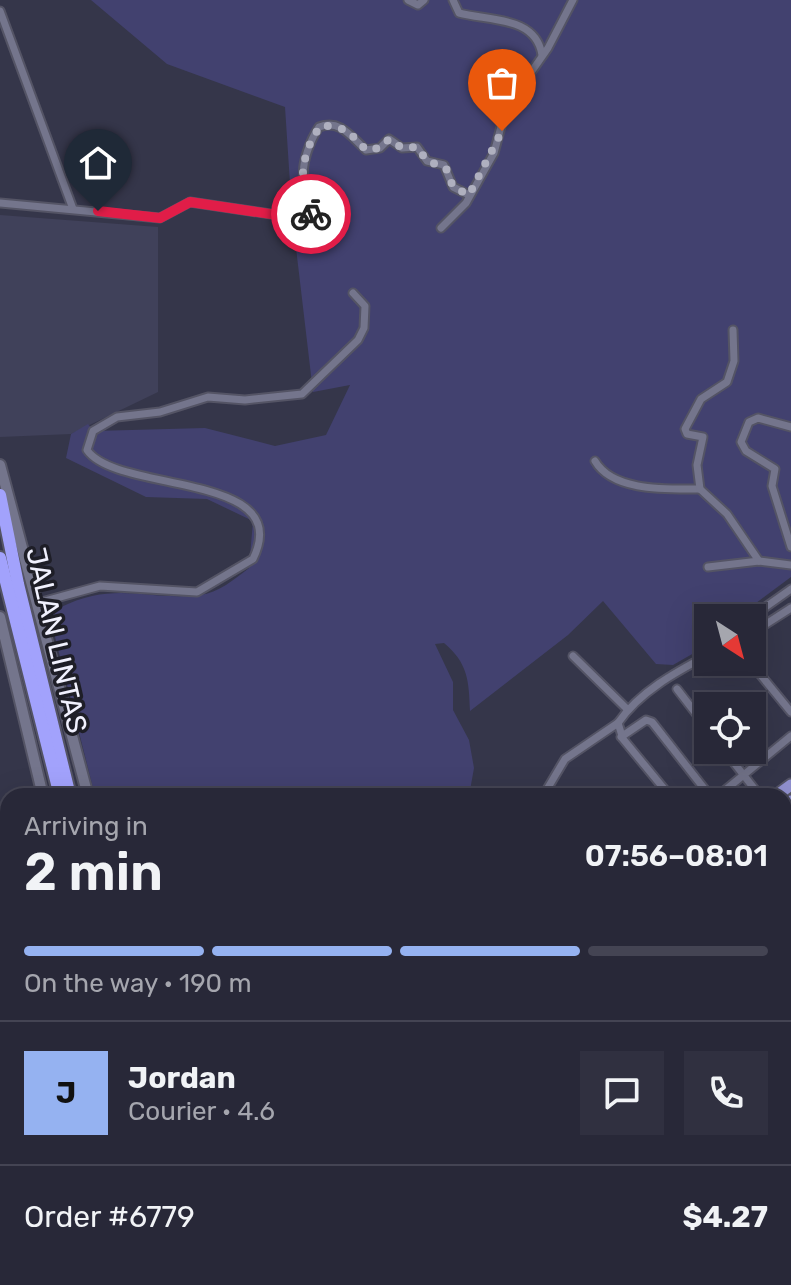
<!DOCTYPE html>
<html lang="en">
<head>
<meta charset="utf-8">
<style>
  :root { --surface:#282838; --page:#303040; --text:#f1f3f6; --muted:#a5a6ae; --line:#444453; --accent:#95b2f1 }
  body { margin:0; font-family:Rubik,sans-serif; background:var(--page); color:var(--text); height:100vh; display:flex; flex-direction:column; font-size:30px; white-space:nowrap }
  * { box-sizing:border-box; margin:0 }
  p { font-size:26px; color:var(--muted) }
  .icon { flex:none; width:44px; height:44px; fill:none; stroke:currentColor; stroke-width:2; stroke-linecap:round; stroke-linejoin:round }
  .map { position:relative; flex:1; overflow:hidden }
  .drawer { position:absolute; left:0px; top:788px; width:792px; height:498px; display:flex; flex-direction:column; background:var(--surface); border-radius:24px 24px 0 0; box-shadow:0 8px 32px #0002,0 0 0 2px var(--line) }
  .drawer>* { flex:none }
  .needle { width:52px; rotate:144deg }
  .controls { position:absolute; left:694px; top:604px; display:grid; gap:16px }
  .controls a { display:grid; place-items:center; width:72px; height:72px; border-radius:0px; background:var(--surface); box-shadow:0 8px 32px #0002,0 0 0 2px var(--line); font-size:40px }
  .pin { position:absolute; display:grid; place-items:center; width:68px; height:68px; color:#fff; margin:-82px -34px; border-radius:50% 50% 50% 0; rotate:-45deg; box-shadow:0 0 8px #0007 }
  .pin .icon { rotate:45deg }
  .courier { position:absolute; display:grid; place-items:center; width:80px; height:80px; margin:-40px; border:6px solid #e11d48; border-radius:50%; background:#fff; color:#222; box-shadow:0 2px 10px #0007 }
  .overview em { font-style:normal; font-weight:600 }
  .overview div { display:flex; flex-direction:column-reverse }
  .overview { display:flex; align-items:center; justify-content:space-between; height:136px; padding:0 24px }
  h1 { font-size:52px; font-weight:600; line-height:60px }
  .bar { display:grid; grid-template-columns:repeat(4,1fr); gap:12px 8px; align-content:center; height:96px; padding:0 24px }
  .bar i { height:10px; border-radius:6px; background:var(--line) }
  .bar .active { background:var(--accent) }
  .bar p { grid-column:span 4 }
  .line { display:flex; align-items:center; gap:20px; padding:0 24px; border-top:2px solid var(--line) }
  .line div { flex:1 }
  .round { display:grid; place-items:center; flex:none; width:84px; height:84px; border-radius:0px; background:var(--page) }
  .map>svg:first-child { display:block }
  .built { fill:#40415a }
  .green { fill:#42416f }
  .water { fill:#200f5a }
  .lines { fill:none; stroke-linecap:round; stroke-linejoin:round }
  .street-casing { stroke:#545465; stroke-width:11 }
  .secondary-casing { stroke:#545465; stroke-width:14 }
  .primary-casing { stroke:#545465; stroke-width:15 }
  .highway-casing { stroke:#545465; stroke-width:16 }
  .street { stroke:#74758c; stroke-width:7 }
  .secondary { stroke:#74758c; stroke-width:10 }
  .primary { stroke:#9090cf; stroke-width:11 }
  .highway { stroke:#a2a2fc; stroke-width:12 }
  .done { stroke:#afb0bf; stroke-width:8; stroke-dasharray:0 14.4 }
  .route { stroke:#e11d48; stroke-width:10 }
  .labels { text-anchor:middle; stroke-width:7; stroke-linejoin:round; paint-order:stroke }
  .street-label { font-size:28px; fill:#f1f1fe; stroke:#1e1e27 }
</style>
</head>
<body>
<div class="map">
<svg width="791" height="1285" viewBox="0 0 791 1285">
  <rect width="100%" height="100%" fill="#35364a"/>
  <path class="built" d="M0,215L158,227V392L71,434L0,437Z"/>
  <g class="green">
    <path d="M91,0H791V577L752,606L744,618H708V645L673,665L656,664L603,601L568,635L470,711C469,681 468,663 444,643L435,644L453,682V710L469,740L474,768L469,796H95L47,605L59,608C116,580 144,601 200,595C218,593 235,579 249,568L253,521L207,499L146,497L66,458L71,434L88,424L94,431L205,428L275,446L326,435L350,385L313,392L292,214L285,107L167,64Z"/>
    <path d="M791,1047V1177L784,1172V1057Z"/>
  </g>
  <g class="water">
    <path d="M0,1180L8,1185V1225L0,1220Z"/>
    <path d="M90,1278H162L177,1285H102Z"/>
  </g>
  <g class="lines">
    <defs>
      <g id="street">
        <path d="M408,0L418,5L424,0"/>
        <path d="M453,0L459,13C489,21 536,16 542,55"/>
        <path d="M0,11L73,209"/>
        <path d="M0,203L160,218L190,202L304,219L309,217C317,201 306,194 304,178C301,163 311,139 319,127C341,119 351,137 366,150L380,148L389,139L402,148L417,147L427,161L444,165L453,187L469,195"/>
        <path d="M441,228L466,203L494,153L506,108L548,48L573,0"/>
        <path d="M791,427L758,418L749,422L741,442L746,451L775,469L772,486L791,547"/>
        <path d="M595,461C613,492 668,489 700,489L727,514L759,561"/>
        <path d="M700,489L697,465L703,437L687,434L685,429L701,399L727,382L734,361L733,330"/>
        <path d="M708,567L759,561L791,565"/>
        <path d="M38,603L100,586L197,592L253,559C296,471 117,494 87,450L93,431L117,417L160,412L208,397L245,400L302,394L358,340L364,328L365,306L353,293"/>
        <path d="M759,629L757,613L791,589"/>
        <path d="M752,633L791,608"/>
        <path d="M573,656L627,709"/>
        <path d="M750,662L791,712"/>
        <path d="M677,689L708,729"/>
        <path d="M621,737L646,720L652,722L710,796"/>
        <path d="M724,750L760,796"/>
        <path d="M543,796L565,759L618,723"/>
        <path d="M670,796L623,739L618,723C639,692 676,672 708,655"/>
        <path d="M718,796L791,736"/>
        <path d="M0,975L8,966"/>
        <path d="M784,978L791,987"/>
        <path d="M784,1006L791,1000"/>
        <path d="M784,1276L791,1266"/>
        <path d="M778,1285L783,1278"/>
      </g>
      <g id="secondary">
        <path d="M0,465L88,796"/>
        <path d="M0,617L43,796"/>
        <path d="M171,1278V1285"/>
        <path d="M214,1278L215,1285"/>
      </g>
      <g id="primary">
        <path d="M776,796L791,785"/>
        <path d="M784,806L791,801"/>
        <path d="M0,986L8,977"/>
        <path d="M0,1013L8,1002"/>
      </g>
      <g id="highway">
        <path d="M0,495L18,584L70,796"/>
        <path d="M0,558L60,796"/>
        <path d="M183,1278L184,1285"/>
        <path d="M199,1278L200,1285"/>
      </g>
    </defs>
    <use href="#street" class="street-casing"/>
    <use href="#secondary" class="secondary-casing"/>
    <use href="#primary" class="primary-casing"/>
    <use href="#highway" class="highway-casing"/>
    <use href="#street" class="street"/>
    <use href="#secondary" class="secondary"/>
    <use href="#primary" class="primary"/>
    <use href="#highway" class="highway"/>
  </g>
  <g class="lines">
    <path class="done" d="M311,214C316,199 305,191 303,177C302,162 311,134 323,125L347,130L366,150L380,148L389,139L402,148L417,147L427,161L446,168L453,187L469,195L502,131"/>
    <path class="route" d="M98,211L160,218L190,202L304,219L311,214"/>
  </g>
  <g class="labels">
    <g class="street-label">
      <text transform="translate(57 640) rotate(77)" y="10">JALAN LINTAS</text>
    </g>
  </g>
</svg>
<div class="controls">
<a><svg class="needle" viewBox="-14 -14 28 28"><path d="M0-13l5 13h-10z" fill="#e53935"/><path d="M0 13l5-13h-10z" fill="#a5a6ae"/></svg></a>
<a><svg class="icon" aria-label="locate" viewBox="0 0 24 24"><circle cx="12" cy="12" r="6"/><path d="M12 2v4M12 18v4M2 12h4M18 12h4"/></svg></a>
</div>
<div class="pin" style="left:502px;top:131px;background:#ea580c"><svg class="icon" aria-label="bag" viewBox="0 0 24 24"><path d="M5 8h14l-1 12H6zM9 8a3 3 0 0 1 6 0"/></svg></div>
<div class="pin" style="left:98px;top:211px;background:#1f2937"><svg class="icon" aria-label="home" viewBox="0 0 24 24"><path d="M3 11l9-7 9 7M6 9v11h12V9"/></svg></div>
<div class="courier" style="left:311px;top:214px"><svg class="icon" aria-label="bike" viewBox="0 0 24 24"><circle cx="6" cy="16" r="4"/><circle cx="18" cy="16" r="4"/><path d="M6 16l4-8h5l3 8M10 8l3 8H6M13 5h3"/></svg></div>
<section class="drawer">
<div class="overview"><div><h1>2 min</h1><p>Arriving in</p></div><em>07:56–08:01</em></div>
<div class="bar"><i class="active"></i><i class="active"></i><i class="active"></i><i></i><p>On the way · 190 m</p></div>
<div class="line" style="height:144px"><b class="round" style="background:var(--accent);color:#111">J</b><div><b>Jordan</b><p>Courier · 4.6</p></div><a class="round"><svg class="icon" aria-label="chat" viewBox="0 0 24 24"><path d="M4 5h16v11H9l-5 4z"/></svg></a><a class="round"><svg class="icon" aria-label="phone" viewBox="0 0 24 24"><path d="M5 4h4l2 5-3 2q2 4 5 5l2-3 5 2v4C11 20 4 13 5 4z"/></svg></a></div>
<div class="line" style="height:104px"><div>Order #6779</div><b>$4.27</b></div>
</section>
</div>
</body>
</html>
